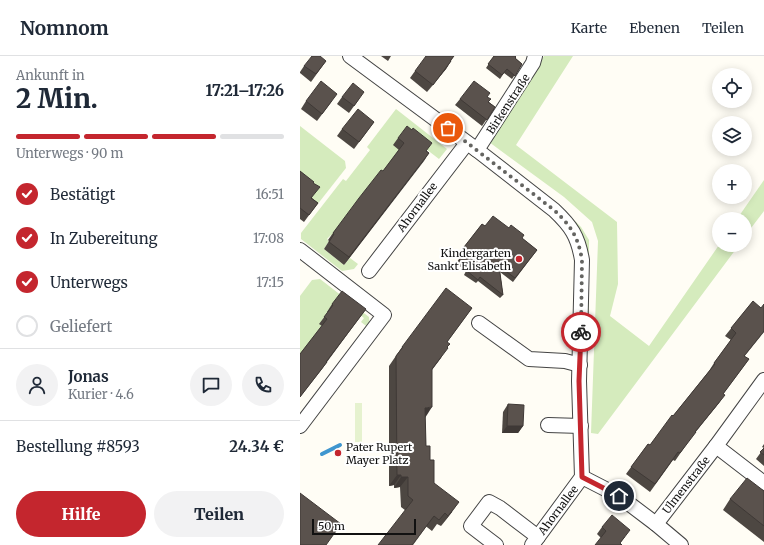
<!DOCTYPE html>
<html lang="de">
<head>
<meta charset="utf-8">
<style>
  :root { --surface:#fff; --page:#f2f2f3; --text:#1f2937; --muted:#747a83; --line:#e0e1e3; --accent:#c4262e }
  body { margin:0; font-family:Merriweather,serif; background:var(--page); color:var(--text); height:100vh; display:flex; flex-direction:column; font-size:15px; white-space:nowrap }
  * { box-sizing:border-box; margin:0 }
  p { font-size:13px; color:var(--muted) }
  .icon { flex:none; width:22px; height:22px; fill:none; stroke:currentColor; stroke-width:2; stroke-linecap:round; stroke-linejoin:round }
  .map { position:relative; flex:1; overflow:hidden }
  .side { display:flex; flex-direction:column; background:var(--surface); width:300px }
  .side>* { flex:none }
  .buttons { position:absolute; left:412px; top:12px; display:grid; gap:8px }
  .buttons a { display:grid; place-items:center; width:40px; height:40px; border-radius:50%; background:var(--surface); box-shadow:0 2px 10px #0003; font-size:20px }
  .scale { position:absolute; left:12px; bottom:10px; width:104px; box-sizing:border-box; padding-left:4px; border:2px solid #111; border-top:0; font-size:11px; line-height:14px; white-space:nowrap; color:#111; -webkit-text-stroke:3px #fff; paint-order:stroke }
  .pin { position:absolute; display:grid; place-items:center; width:34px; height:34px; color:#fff; margin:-17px; border:2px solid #fff; border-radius:50%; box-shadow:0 1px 4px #0007 }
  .courier { position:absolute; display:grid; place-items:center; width:40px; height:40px; margin:-20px; border:3px solid #c4262e; border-radius:50%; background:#fff; color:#222; box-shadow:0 1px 5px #0007 }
  .headline em { font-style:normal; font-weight:800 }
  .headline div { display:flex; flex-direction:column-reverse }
  .headline { display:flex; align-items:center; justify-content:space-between; height:68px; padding:0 16px }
  h1 { font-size:26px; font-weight:800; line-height:30px }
  .bar { display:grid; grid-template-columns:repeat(4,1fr); gap:6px 4px; align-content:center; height:48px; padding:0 16px }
  .bar i { height:5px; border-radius:3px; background:var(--line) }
  .bar .current { background:var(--accent) }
  .bar p { grid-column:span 4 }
  .line { display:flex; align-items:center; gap:10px; padding:0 16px; border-top:1px solid var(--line) }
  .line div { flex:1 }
  .round { display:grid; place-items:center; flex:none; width:42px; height:42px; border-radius:21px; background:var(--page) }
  ol { padding:0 16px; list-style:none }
  li { display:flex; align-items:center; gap:12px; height:44px }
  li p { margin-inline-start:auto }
  li .icon { padding:4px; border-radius:50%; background:var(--accent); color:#fff; stroke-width:4 }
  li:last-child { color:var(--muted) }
  li i { width:22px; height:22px; border:2px solid var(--line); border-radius:50% }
  .cta { display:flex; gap:8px; margin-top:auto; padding:8px 16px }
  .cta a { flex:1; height:46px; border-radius:24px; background:var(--accent); color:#fff; font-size:16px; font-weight:800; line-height:46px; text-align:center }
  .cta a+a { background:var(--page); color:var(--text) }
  header { display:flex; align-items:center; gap:24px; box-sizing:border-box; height:56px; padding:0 20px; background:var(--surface); border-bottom:1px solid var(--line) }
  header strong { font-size:19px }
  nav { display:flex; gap:22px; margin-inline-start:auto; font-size:14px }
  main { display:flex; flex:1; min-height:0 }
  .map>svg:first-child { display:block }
  .green { fill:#d5ebbd }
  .pitch { fill:#e6f2cf }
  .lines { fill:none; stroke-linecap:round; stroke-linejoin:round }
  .stream { stroke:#3f96cf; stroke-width:4 }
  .minor-casing { stroke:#444; stroke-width:16 }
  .minor { stroke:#fff; stroke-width:14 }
  .wall { fill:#4d4742 }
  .shaded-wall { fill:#3f3936 }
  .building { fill:#5a524d; stroke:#3f3936 }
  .done { stroke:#646461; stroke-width:4; stroke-dasharray:0 7.2 }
  .route { stroke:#c4262e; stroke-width:5 }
  .poi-dot { fill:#c4262e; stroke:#fff; stroke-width:1.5 }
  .labels { text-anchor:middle; stroke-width:4; stroke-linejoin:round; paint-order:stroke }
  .street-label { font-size:11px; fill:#111; stroke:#fff }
  .poi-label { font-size:11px; fill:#111; stroke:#fff; text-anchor:end }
</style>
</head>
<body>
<header>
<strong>Nomnom</strong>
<nav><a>Karte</a><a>Ebenen</a><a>Teilen</a></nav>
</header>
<main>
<section class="side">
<div class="headline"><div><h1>2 Min.</h1><p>Ankunft in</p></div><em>17:21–17:26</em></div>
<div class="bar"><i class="current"></i><i class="current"></i><i class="current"></i><i></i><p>Unterwegs · 90 m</p></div>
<ol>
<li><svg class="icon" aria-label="check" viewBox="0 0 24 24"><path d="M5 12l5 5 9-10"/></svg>Bestätigt<p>16:51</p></li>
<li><svg class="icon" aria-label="check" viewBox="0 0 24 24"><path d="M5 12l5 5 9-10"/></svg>In Zubereitung<p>17:08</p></li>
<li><svg class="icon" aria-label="check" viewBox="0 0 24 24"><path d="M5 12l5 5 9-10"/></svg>Unterwegs<p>17:15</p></li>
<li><i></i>Geliefert</li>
</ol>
<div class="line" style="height:72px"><a class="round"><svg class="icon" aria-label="person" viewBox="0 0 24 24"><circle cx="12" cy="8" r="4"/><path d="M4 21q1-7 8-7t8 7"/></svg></a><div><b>Jonas</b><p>Kurier · 4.6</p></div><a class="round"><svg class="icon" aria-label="chat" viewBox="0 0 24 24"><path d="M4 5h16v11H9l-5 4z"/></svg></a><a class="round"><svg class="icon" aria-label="phone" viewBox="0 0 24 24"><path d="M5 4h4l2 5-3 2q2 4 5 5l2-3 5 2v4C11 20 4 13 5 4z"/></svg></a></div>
<div class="line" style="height:52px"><div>Bestellung #8593</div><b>24.34 €</b></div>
<div class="cta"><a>Hilfe</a><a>Teilen</a></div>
</section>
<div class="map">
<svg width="464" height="489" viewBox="0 0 464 489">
  <rect width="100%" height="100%" fill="#fffdf5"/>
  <g class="green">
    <path d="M244,0H273L216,89L317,166L318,228L310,260L349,290L419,189H439L298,378L291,377L298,185L292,166L264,141L189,86Z"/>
    <path d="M96,53L147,93L139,103L109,80L99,94L33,180L31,179L27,183L29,185L24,193L44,209L50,202L58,208L54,213L42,215L1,183V177L43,123L46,125L70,94L67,91Z"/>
    <path d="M0,70L45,105L46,112L13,154L0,126Z"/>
    <path d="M185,91L257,147L281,171L289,184V267L283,266V191L183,94Z"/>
    <path d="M464,124V155L445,180V163H437Z"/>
    <path d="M20,223L69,261L70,273L61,266L64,262L37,242L20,268L22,270L0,299V240L12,224Z"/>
  </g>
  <rect class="pitch" x="55" y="347" width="7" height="39"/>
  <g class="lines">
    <path class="stream" d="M22,398L40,389"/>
    <defs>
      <g id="minor">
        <path d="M50,0L177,94L254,154C271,170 278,180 282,204L279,325L282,421L232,489"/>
        <path d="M177,94L233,7L235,0"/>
        <path d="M0,194L84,259L0,370"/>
        <path d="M69,215L167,87"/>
        <path d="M179,267L229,303L265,305L280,309"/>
        <path d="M248,369L281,370"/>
        <path d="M416,390L464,427"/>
        <path d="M282,421L319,440L356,468L381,489"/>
        <path d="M356,468L416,390L464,324"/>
        <path d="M196,489L171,470L189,446L200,452L238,481"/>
      </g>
    </defs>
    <use href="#minor" class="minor-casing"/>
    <use href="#minor" class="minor"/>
  </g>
  <g class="wall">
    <path d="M81,0H91L88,5Z"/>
    <path d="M154,0L146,13L127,36L110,22L115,15Z"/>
    <path d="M194,0L215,2L222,8L212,23L204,17L200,23L186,12Z"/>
    <path d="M26,5L11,26L0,17V16L4,10Z"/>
    <path d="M42,41L59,43L49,57L37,48Z"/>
    <path d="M187,41L189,46L195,51L182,70L155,49L160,43Z"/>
    <path d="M6,45H32L17,65L1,53Z"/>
    <path d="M74,66L54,93L37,80L42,73Z"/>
    <path d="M98,82L127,95L129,97L44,209L24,193L29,185L28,184L33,177L83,115L99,94L93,89Z"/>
    <path d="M0,115L13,127L12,142L18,147L4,166L0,163Z"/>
    <path d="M182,168L185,170L209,172L237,194L213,226L200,216L203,239L200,242L178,225L176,227L164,219L166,215L156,207L164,197L161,195Z"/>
    <path d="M453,245L444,300L449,303L423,338L419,347L395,376L375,405L373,404L350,436L326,418L348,388L350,389L373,360L409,315L414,307L431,284L425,280Z"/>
    <path d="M32,248L66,253L27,306L22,313L0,341V298L22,270L19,268L28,256H27Z"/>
    <path d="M172,252L147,286L141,302L132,314L125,361L126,390L130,404L134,427L152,456L141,470L137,468L132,475L101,451L100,431L94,432V429L89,430V310L102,291Z"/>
    <path d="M208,348L223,370L218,377H202L203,356Z"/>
    <path d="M464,388V410L456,403L464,392L462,391Z"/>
    <path d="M464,435V486L423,454L430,443Z"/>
    <path d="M302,471L325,481L320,487L301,482L297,478Z"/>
  </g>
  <g class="shaded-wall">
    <path d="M151,5L146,13L127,36L133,29Z"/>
    <path d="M129,97L124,105L44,209L49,201Z"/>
    <path d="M464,275V276L439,307L444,300Z"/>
    <path d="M425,339L419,347L390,383L395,376Z"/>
    <path d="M132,351L125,362V352Z"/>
    <path d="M207,370H223L218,377H202Z"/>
    <path d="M97,419H101L94,429L89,430Z"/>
    <path d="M101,421H108L100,431L94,432Z"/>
    <path d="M159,446L152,456L141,470L148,460Z"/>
    <path d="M134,460L113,489H112Z"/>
  </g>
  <g class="building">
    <path d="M12,0H20L26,5L16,18L4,10Z"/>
    <path d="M126,0H154L150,5H151L133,29L115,15Z"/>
    <path d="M194,0H215L216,1L215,2L222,8L215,20L207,13L202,19L188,8Z"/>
    <path d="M21,25L37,38L22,58L6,45Z"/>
    <path d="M174,25L190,37L187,41L191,43L188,46L195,51L187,64L160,43Z"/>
    <path d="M53,27L64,36L54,50L42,41Z"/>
    <path d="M58,53L74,66L59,86L42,73Z"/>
    <path d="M107,70L112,74L113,72L132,87L126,95L129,97L49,201L29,186L34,178L33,177L59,142L81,114L83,115L104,87L98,82Z"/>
    <path d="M0,115L14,126L13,127L20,131L11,142L18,147L9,159L0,152Z"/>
    <path d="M193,160L209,172L211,169L224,179L222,182L237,194L215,222L199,210L203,239L180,221L178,224L167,215L169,212L159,204L167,193L164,191L182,168L185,170Z"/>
    <path d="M146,232L172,252L147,286L150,288L147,291L148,292L132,313V351L125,352L126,390H130V404H134V427L159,446L148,460L145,457L139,464L134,460L112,489H78L113,444L108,440V421H101V419H97L96,300L103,291H102Z"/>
    <path d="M42,235L66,253L26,306H27L0,341V298L27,263L24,261L33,249L32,248Z"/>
    <path d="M453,245L461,252L464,248V275L444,300L449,303L423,338L425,339L395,376H396L380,397L378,396L355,428L331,411L348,388L350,389L372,359L373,360L415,308L414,307L436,277L431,272Z"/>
    <path d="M208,348L224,349L223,370H207Z"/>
    <path d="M464,392V399L460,396Z"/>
    <path d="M447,422L464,435V470L430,443Z"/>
    <path d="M0,437L41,468L26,489H0Z"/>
    <path d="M312,459L330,474L320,487L322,489H295L306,475L302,471Z"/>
  </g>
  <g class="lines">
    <path class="done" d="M148,72L254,154C271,170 278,180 282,204L281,276"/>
    <path class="route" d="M281,276L279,325L282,421L319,440"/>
  </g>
  <g class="poi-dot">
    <circle cx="219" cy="203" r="4"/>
    <circle cx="38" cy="397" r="4"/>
  </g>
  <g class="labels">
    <g class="street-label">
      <text transform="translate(208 48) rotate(-57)" y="4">Birkenstraße</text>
      <text transform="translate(117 151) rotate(-53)" y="4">Ahornallee</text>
      <text transform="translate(386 429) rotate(-52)" y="4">Ulmenstraße</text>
      <text transform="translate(258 454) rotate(-53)" y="4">Ahornallee</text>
    </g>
    <g class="poi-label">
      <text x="211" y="201">Kindergarten<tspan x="211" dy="13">Sankt Elisabeth</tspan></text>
      <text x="46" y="395" text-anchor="start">Pater Rupert<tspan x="46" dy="13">Mayer Platz</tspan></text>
    </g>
  </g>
</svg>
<div class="buttons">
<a><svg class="icon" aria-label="locate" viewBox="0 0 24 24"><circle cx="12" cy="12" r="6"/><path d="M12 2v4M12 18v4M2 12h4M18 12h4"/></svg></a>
<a><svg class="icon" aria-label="layers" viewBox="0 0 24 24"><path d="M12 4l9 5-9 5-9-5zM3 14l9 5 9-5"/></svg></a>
<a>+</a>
<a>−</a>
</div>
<div class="scale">50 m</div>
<div class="pin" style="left:148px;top:72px;background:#ea580c"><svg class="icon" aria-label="bag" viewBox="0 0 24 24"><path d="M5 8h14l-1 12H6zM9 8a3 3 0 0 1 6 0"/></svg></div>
<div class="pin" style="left:319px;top:440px;background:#1f2937"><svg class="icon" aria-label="home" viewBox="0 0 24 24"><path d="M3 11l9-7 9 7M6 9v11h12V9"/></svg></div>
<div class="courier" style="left:281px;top:276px"><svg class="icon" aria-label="bike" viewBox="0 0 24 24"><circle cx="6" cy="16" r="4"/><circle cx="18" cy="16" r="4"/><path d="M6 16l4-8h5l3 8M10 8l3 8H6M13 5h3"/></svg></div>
</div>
</main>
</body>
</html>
